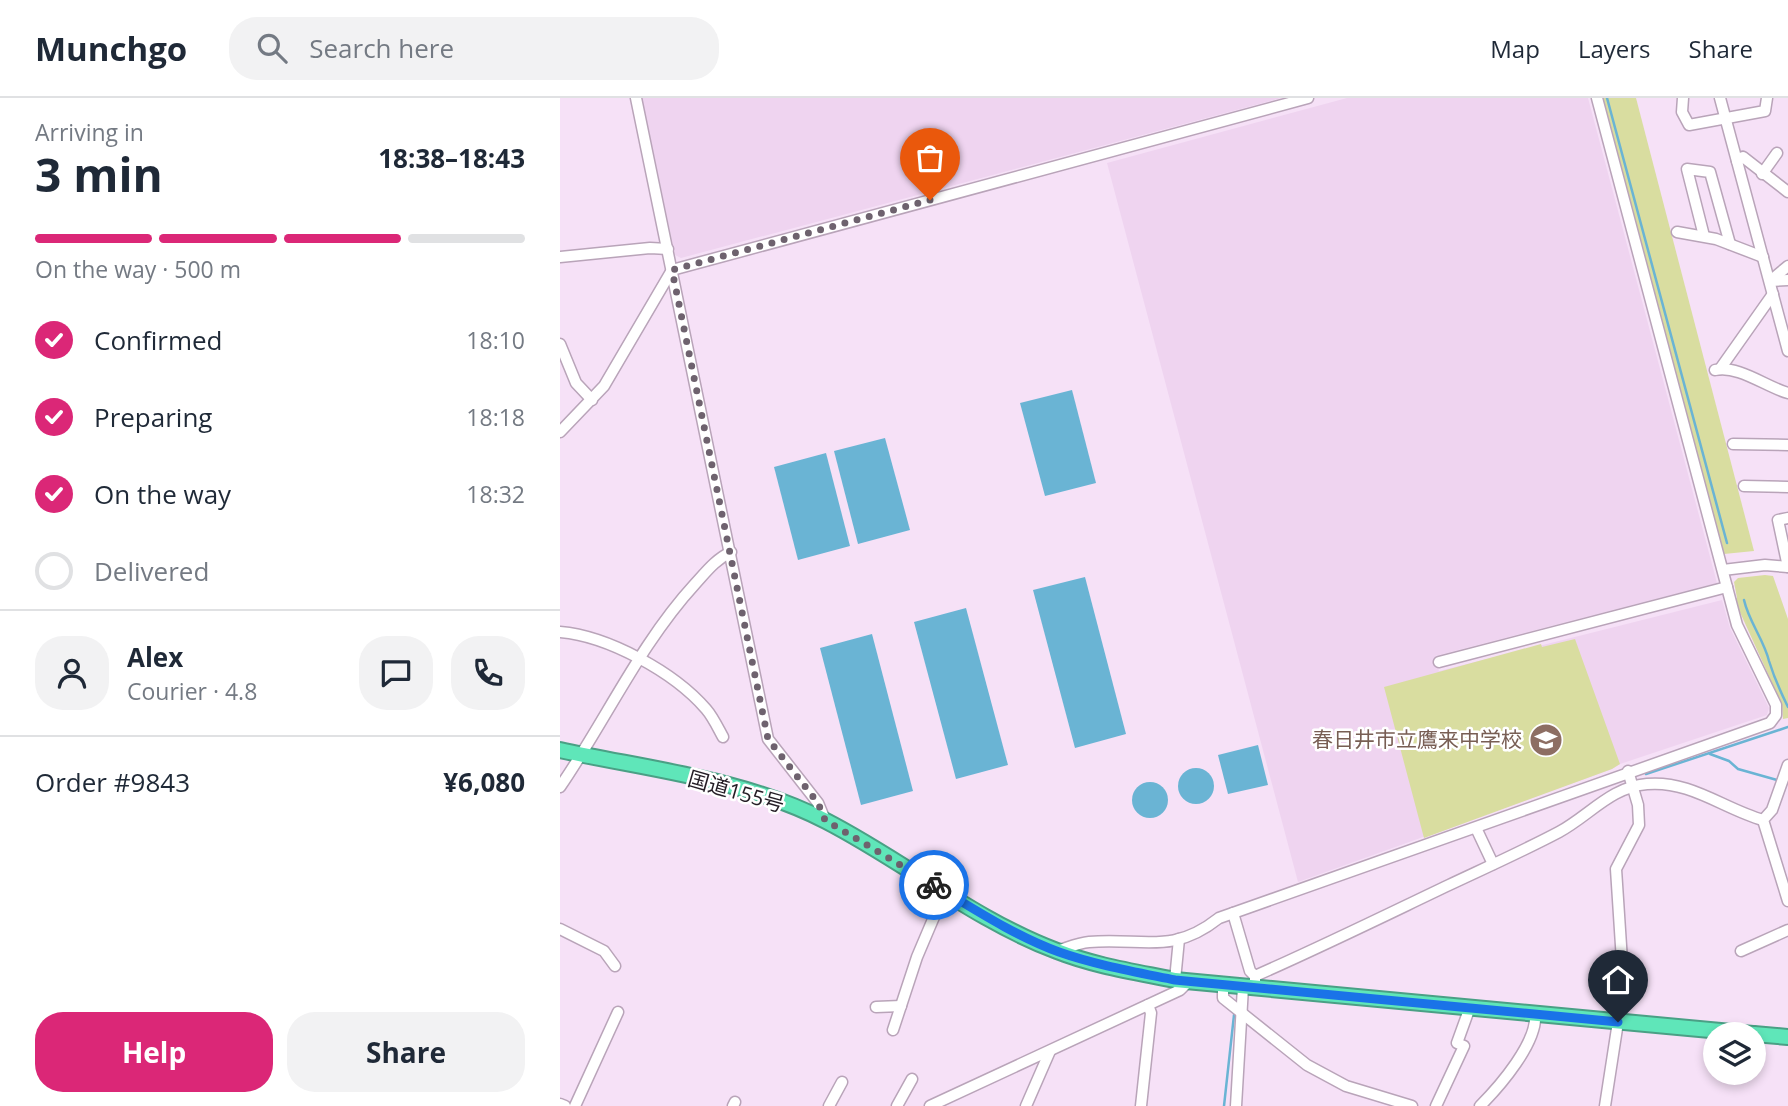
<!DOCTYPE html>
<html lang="en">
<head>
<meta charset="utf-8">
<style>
  :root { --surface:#fff; --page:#f2f2f3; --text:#1f2937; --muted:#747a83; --line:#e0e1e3; --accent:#db2777 }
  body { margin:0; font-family:"Open Sans","Noto Sans JP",sans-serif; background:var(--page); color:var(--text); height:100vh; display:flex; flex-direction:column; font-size:26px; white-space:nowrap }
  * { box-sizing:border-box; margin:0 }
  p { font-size:23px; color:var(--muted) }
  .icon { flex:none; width:38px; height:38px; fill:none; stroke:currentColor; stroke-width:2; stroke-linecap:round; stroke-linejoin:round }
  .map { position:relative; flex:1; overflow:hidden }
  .side { display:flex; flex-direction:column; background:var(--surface); width:560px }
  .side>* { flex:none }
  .controls { position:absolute; left:1143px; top:924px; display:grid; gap:14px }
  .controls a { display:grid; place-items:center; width:63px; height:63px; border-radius:50%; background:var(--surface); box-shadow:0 4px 10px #0003; font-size:35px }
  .pin { position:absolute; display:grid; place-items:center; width:60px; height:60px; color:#fff; margin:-72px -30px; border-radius:50% 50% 50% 0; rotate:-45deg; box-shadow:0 0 7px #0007 }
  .pin .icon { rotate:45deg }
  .courier { position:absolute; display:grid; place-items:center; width:70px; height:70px; margin:-35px; border:5px solid #1a73e8; border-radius:50%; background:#fff; color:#222; box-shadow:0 2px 9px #0007 }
  .overview em { font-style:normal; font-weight:700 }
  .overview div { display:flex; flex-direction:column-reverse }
  .overview { display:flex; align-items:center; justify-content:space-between; height:119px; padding:0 35px }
  h1 { font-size:46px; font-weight:700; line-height:52px }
  .bar { display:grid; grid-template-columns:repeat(4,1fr); gap:10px 7px; align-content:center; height:84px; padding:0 35px }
  .bar i { height:9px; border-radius:5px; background:var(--line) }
  .bar .active { background:var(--accent) }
  .bar p { grid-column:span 4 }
  .line { display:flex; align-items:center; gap:18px; padding:0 35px; border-top:2px solid var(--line) }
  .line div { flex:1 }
  .round { display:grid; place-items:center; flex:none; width:74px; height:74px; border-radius:28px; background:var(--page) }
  ol { padding:0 35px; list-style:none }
  li { display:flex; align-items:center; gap:21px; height:77px }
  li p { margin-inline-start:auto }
  li .icon { padding:7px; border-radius:50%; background:var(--accent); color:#fff; stroke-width:4 }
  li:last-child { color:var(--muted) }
  li i { width:38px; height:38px; border:4px solid var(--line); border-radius:50% }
  .action { display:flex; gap:14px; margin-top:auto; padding:14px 35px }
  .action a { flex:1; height:80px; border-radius:28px; background:var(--accent); color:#fff; font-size:28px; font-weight:700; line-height:80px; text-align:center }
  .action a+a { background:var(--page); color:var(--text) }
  header { display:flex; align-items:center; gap:42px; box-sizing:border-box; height:98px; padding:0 35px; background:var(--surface); border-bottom:2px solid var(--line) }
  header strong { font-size:33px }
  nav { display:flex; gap:38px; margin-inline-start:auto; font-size:24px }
  .search { width:490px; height:63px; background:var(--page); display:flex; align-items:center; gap:18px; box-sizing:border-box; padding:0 24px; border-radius:28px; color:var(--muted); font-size:26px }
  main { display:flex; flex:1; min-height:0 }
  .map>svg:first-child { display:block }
  .built { fill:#efd4f0 }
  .green { fill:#d9dda0 }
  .water { fill:#6ab4d4 }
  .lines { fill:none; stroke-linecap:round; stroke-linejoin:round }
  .stream { stroke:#6ab4d4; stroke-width:2.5 }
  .minor-casing { stroke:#b9a4b9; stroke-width:13 }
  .highway-casing { stroke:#4aa085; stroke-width:18 }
  .minor { stroke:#fff; stroke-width:10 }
  .highway { stroke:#5fe6b9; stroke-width:14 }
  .done { stroke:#6e626e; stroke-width:7; stroke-dasharray:0 12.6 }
  .route { stroke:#1a73e8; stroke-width:9 }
  .labels { text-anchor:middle; stroke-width:5; stroke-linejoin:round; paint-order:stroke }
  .education-label { font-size:21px; fill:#785e54; stroke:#fff; text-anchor:end }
  .street-label { font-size:21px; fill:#241d25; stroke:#fff }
</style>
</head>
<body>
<header>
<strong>Munchgo</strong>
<div class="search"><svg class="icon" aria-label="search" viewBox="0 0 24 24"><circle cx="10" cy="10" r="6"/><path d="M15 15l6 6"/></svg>Search here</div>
<nav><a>Map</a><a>Layers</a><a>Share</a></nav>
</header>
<main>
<section class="side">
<div class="overview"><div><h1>3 min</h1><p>Arriving in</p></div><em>18:38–18:43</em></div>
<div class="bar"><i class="active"></i><i class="active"></i><i class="active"></i><i></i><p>On the way · 500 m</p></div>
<ol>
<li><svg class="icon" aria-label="check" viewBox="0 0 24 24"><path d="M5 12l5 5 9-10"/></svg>Confirmed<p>18:10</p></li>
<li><svg class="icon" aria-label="check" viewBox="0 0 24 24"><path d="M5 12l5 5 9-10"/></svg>Preparing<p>18:18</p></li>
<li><svg class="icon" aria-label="check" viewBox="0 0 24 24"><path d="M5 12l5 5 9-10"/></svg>On the way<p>18:32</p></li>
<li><i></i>Delivered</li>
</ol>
<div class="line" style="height:126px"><a class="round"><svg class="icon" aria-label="person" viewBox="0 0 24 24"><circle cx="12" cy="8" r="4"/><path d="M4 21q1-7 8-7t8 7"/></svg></a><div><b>Alex</b><p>Courier · 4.8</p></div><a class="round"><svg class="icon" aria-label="chat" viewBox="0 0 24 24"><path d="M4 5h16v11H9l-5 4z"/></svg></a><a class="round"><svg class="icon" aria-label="phone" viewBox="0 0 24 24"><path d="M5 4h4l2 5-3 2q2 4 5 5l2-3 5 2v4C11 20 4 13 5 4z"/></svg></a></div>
<div class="line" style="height:91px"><div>Order #9843</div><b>¥6,080</b></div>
<div class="action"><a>Help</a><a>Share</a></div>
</section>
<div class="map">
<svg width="1228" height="1008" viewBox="0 0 1228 1008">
  <rect width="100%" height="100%" fill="#f6e1f7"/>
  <g class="built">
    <path d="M82,0H721L121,160L115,157Z"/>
    <path d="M787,0H1028L1157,485L875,558L879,573L1162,502L1170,530L1209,610L1207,617L1060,666L1052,671L738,784L547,65Z"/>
  </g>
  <g class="green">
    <path d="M1043,0H1076L1194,453L1164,456Z"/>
    <path d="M1205,477L1213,478L1228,521V620L1223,621L1222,607L1174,501L1177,500L1174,484L1178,480Z"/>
    <path d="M1015,541L1060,666L1052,671L864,740L824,589L981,546L982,549Z"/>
  </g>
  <g class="water">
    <path d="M512,292L536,385L485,398L460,305Z"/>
    <path d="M325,340L350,432L298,446L274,353Z"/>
    <path d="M266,355L290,448L238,462L214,369Z"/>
    <path d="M525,479L566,636L515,650L473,492Z"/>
    <path d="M406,510L448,667L396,681L354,524Z"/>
    <path d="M312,536L353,693L301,707L260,550Z"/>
    <path d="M698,647L708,687L668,696L658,657Z"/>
    <circle cx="636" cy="688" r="18"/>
    <circle cx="590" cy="702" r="18"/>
  </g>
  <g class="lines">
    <g class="stream">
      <path d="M1047,0L1167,445"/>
      <path d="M1184,502C1189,524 1204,542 1209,563C1214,579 1220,593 1228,609"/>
      <path d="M1150,656L1169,663L1178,671L1217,682"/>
      <path d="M1086,676L1228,629"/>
      <path d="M664,1008L674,917"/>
    </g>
    <defs>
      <g id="minor">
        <path d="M76,0L208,641L258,705L265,722"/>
        <path d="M1123,0L1122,14L1129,27L1205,13L1207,0"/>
        <path d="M1160,0L1228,253"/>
        <path d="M1177,63L1183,59L1228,94"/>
        <path d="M1202,76L1217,55"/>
        <path d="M1117,134L1156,141L1203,159"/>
        <path d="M1144,138L1127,71L1150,74L1170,146"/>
        <path d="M0,159L90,150L108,151"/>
        <path d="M1210,183L1228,168"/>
        <path d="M1210,183L1228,182"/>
        <path d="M0,246L16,285L32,302"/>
        <path d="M1160,271L1213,196"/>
        <path d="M1155,272C1179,267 1206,289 1228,295"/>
        <path d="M0,334L44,288L112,172L748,0"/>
        <path d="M1173,346L1228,347"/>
        <path d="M1184,388L1228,389"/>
        <path d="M1228,469L1218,422L1228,420"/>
        <path d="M1163,472L1205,467L1228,469"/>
        <path d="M0,534C48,538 114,574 146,611C153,619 158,630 163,639"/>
        <path d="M879,564L1167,489"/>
        <path d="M1228,667L1212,712L1203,722L1228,803"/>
        <path d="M0,689C46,622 80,546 135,486C146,474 156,461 171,454"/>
        <path d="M916,730L933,766"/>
        <path d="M673,815L690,873L695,878"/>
        <path d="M0,831L44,853L55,868"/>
        <path d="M497,853C507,850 518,845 529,844C582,839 611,858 659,820L1210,625L1216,617V607L1177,527L1037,0"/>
        <path d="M1181,853L1228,832"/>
        <path d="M615,882L619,841"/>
        <path d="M663,886V900L747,967L786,988L852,1008"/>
        <path d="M695,889V878C761,849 824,818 889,787C925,770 963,753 999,734C1030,717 1051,689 1087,686C1130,682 1164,711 1203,722"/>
        <path d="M316,909L341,908"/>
        <path d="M333,932L357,859L385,793"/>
        <path d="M0,1006L5,1008"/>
        <path d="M15,1008L58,914"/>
        <path d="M173,1008L175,1004"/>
        <path d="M269,1008L282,984"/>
        <path d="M337,1008L352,981"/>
        <path d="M370,1008L620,892L629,883"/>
        <path d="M466,1008L490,953"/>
        <path d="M581,1008L591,915L588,907"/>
        <path d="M676,1008L683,889"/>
        <path d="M876,1008L904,948L897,945L910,909"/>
        <path d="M920,1008C940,988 978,944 975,916"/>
        <path d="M1045,1008L1058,924L1062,863L1056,771L1079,727L1078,707L1068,673"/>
      </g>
      <g id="highway">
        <path d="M0,652C87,671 185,681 266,723C344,763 414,822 497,853C535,868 576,874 615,882L1193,936"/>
        <path d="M1194,936L1228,939"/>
      </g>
    </defs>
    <use href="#minor" class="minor-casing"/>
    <use href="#highway" class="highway-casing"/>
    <use href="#minor" class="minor"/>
    <use href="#highway" class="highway"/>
  </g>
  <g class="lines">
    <path class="done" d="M370,102L112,172L208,641L258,705L265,722L374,787"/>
    <path class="route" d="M374,787C414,811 455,838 499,854C536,867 576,874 615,882L1058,924"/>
  </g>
  <defs>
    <symbol id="school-disc" viewBox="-11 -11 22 22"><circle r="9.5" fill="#8d6e63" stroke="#fff"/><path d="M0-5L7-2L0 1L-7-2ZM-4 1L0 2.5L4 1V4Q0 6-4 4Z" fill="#fff"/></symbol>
  </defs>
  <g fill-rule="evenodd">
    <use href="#school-disc" x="967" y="623" width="38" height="38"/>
  </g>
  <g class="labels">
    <g class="education-label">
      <text x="962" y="649">春日井市立鷹来中学校</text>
    </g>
    <g class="street-label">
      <text transform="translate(176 694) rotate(16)" y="7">国道155号</text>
    </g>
  </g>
</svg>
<div class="controls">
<a><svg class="icon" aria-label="layers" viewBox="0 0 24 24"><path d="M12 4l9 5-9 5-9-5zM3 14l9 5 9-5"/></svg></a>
</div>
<div class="pin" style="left:370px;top:102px;background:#ea580c"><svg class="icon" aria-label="bag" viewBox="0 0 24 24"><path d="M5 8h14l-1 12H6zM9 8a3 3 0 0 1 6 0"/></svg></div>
<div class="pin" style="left:1058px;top:924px;background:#1f2937"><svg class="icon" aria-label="home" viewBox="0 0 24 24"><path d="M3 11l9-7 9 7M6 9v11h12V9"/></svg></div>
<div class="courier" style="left:374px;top:787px"><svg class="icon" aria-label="bike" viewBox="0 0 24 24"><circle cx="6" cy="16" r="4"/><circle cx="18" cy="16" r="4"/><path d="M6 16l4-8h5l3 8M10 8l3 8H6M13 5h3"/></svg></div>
</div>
</main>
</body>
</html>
